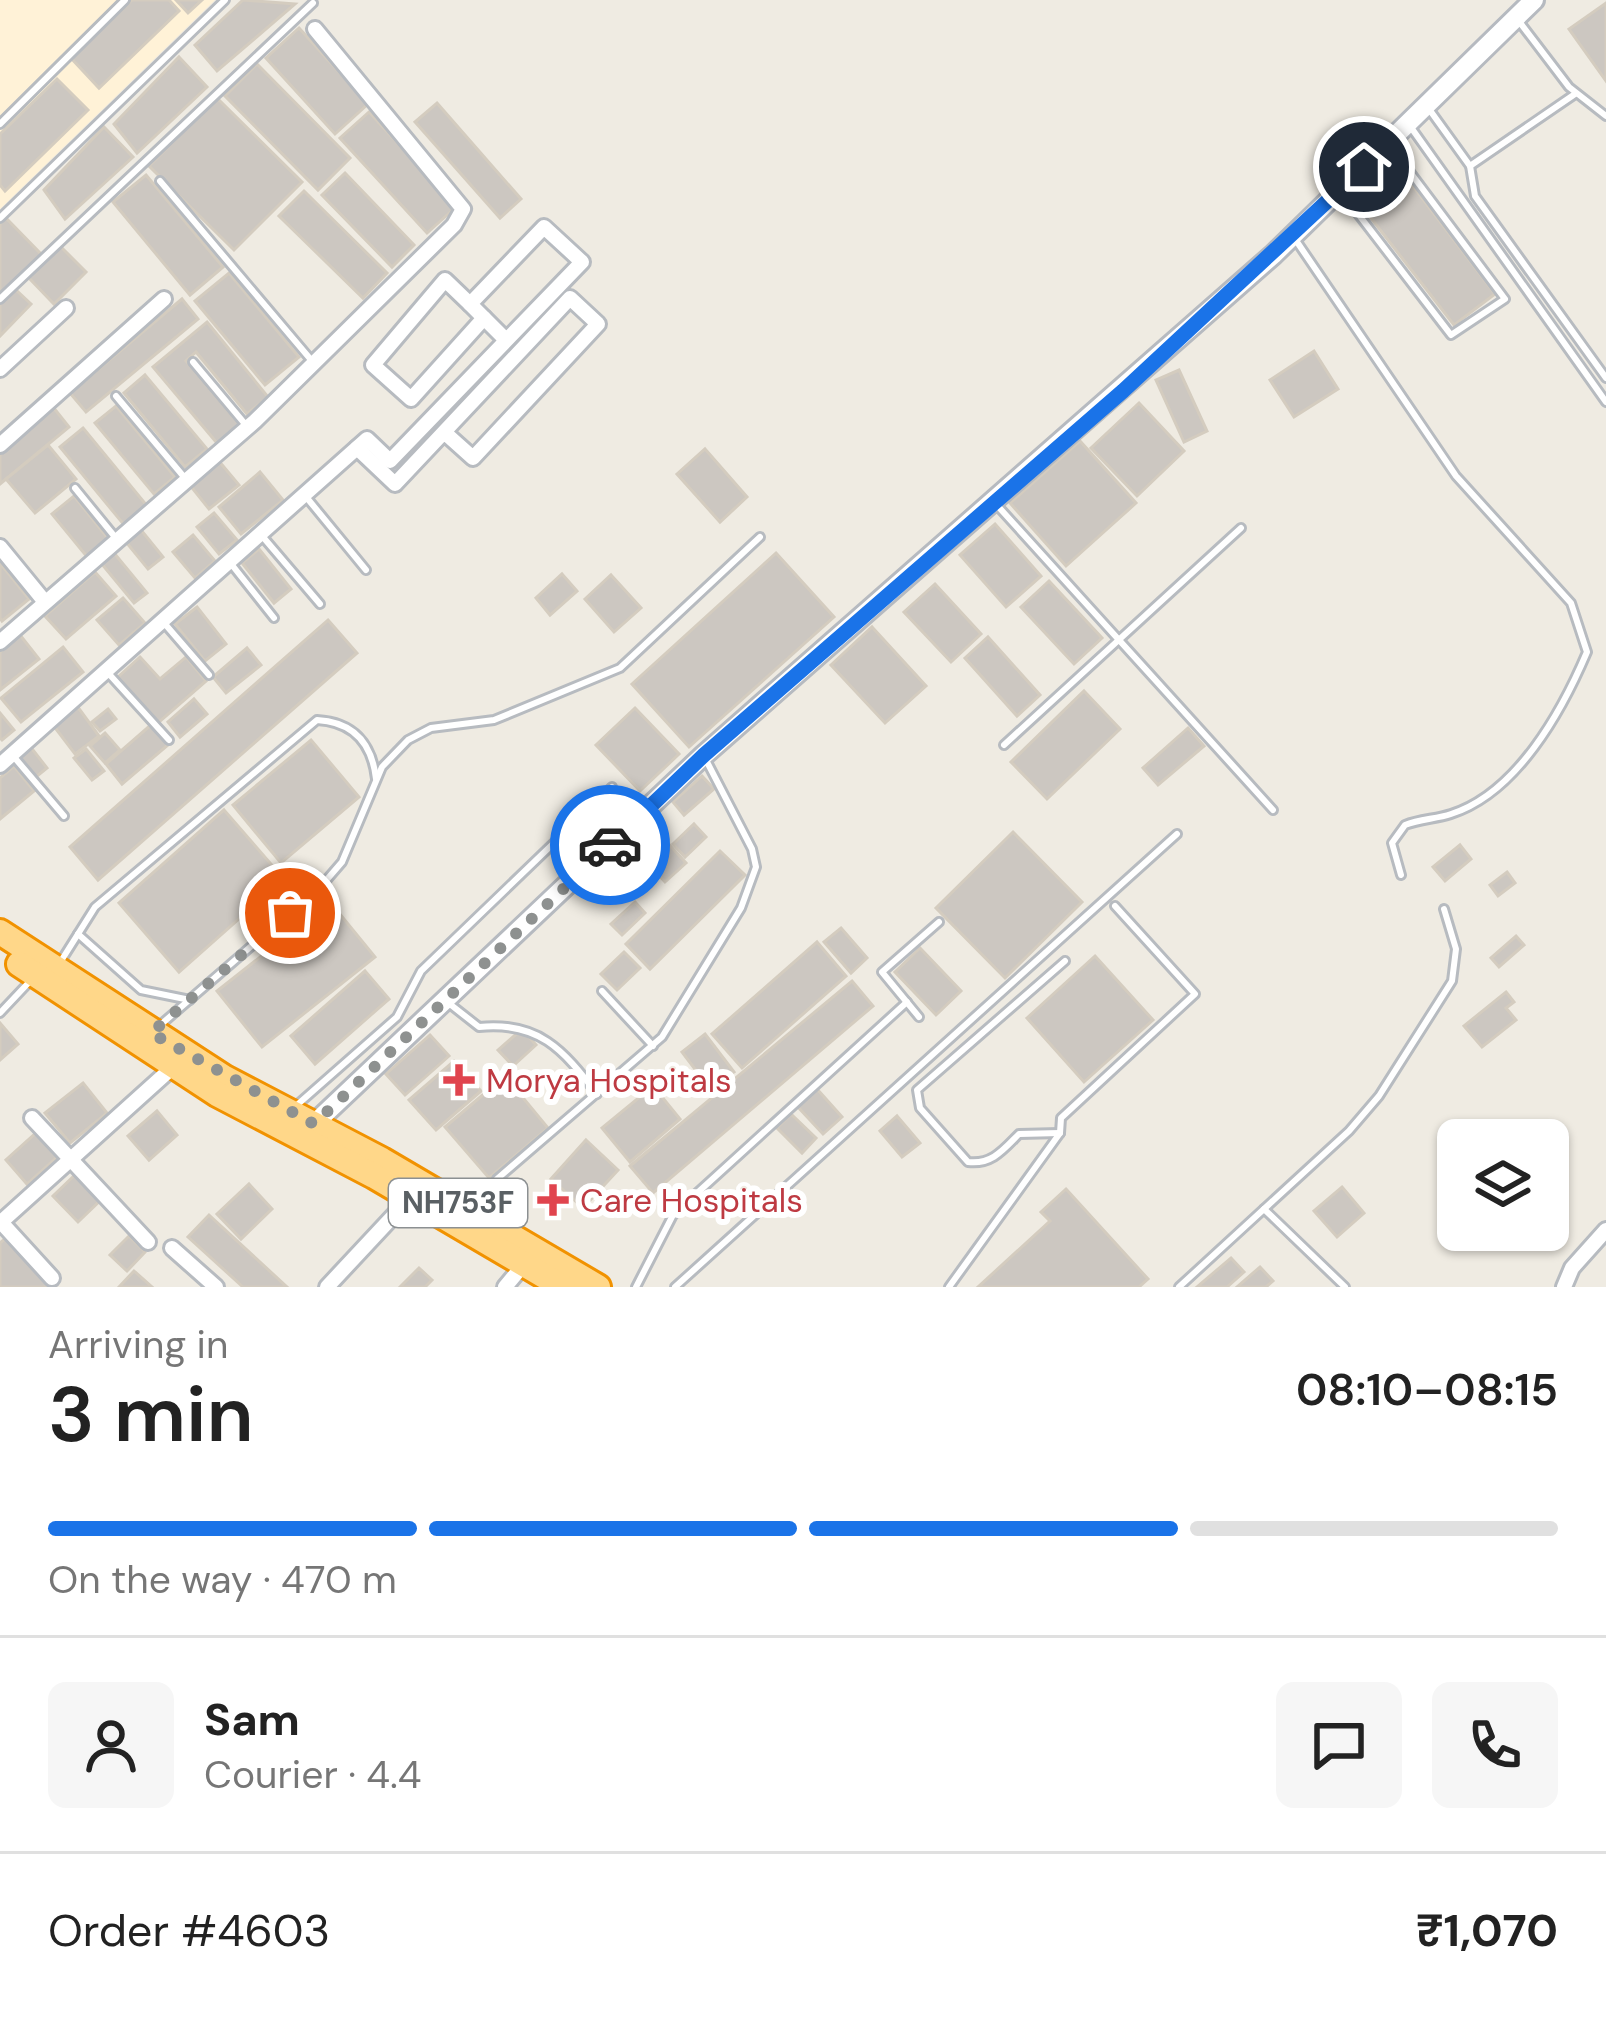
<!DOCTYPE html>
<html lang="en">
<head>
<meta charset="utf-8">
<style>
  :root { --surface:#fff; --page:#f6f6f6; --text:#222; --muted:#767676; --line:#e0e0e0; --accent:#1a73e8 }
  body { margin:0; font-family:"DM Sans",sans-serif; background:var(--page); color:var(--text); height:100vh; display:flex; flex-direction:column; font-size:45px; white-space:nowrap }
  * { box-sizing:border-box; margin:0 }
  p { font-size:39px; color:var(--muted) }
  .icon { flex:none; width:66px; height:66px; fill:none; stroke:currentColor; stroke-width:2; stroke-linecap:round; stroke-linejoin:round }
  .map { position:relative; height:1287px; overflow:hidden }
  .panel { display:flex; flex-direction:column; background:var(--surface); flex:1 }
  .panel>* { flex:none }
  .controls { position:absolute; left:1437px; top:1119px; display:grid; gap:24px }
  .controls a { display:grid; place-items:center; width:132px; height:132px; border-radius:18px; background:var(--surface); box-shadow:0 3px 9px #0004; font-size:60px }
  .pin { position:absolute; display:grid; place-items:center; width:102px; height:102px; color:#fff; margin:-51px; border:6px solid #fff; border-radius:50%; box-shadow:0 3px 12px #0007 }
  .courier { position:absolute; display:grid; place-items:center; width:120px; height:120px; margin:-60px; border:9px solid #1a73e8; border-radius:50%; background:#fff; color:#222; box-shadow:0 3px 15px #0007 }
  .head em { font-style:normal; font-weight:600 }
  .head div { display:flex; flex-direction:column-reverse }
  .head { display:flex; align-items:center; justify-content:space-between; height:204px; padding:0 48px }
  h1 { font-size:78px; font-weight:600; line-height:90px }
  .bar { display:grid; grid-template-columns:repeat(4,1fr); gap:18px 12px; align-content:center; height:144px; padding:0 48px }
  .bar i { height:15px; border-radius:9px; background:var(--line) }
  .bar .active { background:var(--accent) }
  .bar p { grid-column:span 4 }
  .line { display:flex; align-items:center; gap:30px; padding:0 48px; border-top:3px solid var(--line) }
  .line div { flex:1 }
  .round { display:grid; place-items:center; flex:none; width:126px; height:126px; border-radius:18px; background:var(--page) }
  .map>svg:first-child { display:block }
  .commercial { fill:#fff2d7 }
  .building { fill:#ccc7c1; stroke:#d4ccbf; stroke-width:3 }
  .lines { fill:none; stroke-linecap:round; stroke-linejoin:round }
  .lane-casing { stroke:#b7bbc0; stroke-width:12 }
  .street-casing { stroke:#b7bbc0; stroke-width:20 }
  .secondary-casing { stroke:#b6bac0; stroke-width:24 }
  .highway-casing { stroke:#f19200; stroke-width:30 }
  .lane { stroke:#fff; stroke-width:6 }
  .street { stroke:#fff; stroke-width:14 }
  .secondary { stroke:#fff; stroke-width:18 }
  .highway { stroke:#ffd789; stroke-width:24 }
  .done { stroke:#8e9190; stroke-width:12; stroke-dasharray:0 21.6 }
  .route { stroke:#1a73e8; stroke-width:15 }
  .health-dot { fill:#e0444e; stroke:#fff; stroke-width:4.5 }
  .labels { text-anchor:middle; stroke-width:12; stroke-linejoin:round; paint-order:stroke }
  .shield { fill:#fff; stroke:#8c9092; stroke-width:3 }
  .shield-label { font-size:30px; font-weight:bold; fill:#5a6064 }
  .health-label { font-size:33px; fill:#be3a42; stroke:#fff; text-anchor:start }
</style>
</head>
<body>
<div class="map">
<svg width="1606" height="1287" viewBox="0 0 1606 1287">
  <rect width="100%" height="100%" fill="#efebe2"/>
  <path class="commercial" d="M0,0H215L0,209Z"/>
  <g class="building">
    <path d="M132,0H169L179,11L99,88L71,58Z"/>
    <path d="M176,0H202L188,13Z"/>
    <path d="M243,0L295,4L217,71L195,45Z"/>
    <path d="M1606,3V81L1569,29Z"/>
    <path d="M299,28L368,104L335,134L266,58Z"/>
    <path d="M179,57L207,87L137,153L114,124Z"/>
    <path d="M257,64L350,158L318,190L225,96Z"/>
    <path d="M57,79L88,110L5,191L0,185V134Z"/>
    <path d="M217,98L302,182L234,250L149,166Z"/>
    <path d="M437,103L521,199L500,218L415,122Z"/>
    <path d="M369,112L456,207L427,233L340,138Z"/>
    <path d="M104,127L133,157L65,219L44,190Z"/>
    <path d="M345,173L414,245L392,267L322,195Z"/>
    <path d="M146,175L223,267L190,295L113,202Z"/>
    <path d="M1406,177L1495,294L1454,325L1364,209Z"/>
    <path d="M304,191L387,273L363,298L279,216Z"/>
    <path d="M6,218L42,255L0,295V224Z"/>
    <path d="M60,246L86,272L54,304L29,278Z"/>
    <path d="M229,273L299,357L265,385L195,301Z"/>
    <path d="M15,289L31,304L0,336V304Z"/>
    <path d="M182,299L198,319L86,412L70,393Z"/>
    <path d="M207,322L268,397L247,414L196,352L186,361L239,424L217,443L153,367Z"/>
    <path d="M1314,351L1338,389L1294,417L1270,380Z"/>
    <path d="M1179,370L1207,431L1184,442L1156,380Z"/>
    <path d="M145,375L207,449L185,467L124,393Z"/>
    <path d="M1139,403L1184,451L1137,496L1091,448Z"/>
    <path d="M116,406L175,477L154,494L95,423Z"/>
    <path d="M53,407L69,427L0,484V450Z"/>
    <path d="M83,428L148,507L125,526L60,447Z"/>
    <path d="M1080,441L1136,503L1066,566L1010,503Z"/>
    <path d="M48,445L76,479L35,513L6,479Z"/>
    <path d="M705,449L747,497L720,522L677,474Z"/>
    <path d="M218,460L239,485L209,509L189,484Z"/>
    <path d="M260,472L283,500L241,534L219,507Z"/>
    <path d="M74,496L110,541L89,559L52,514Z"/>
    <path d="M214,513L237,540L219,554L197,527Z"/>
    <path d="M995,524L1041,576L1006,607L960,555Z"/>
    <path d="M141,530L163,557L148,569L126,542Z"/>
    <path d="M193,535L215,561L195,578L173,552Z"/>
    <path d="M259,549L291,589L274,603L242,563Z"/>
    <path d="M114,553L147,593L134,603L101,563Z"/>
    <path d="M776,553L834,617L689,747L632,684Z"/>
    <path d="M0,563L29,599L2,621L0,618Z"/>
    <path d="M95,572L116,596L66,639L45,616Z"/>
    <path d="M562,574L577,591L550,615L536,598Z"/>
    <path d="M611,575L641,608L614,632L585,599Z"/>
    <path d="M1049,581L1102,638L1074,664L1021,607Z"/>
    <path d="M935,584L981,634L951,662L904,612Z"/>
    <path d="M123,598L145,623L119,645L97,620Z"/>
    <path d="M197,607L226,644L205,661L175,624Z"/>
    <path d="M328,620L357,653L98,880L70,847Z"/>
    <path d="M872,627L926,686L885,723L831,665Z"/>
    <path d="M20,635L39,659L0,690V652Z"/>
    <path d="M988,637L1040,695L1017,716L965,658Z"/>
    <path d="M63,647L83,672L21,722L1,698Z"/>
    <path d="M247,648L261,665L226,693L213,677Z"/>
    <path d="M140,657L160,679L186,657L206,681L158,723L118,677Z"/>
    <path d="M1084,691L1120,729L1047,799L1011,762Z"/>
    <path d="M194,699L207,714L180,737L168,722Z"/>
    <path d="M77,706L99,736L75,754L53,725Z"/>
    <path d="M635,708L679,754L640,791L596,745Z"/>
    <path d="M108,709L116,719L100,731L92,722Z"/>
    <path d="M0,713L14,730L2,740L0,738Z"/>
    <path d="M152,724L169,744L122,784L106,764Z"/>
    <path d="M1188,728L1204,746L1158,785L1143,768Z"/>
    <path d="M105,733L120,750L105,763L90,746Z"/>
    <path d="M311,740L359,797L281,863L233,805Z"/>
    <path d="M29,745L47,768L36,777L18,755Z"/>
    <path d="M86,749L104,771L92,780L74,758Z"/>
    <path d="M14,766L34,791L0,819V778Z"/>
    <path d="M702,776L714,789L684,815L673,802Z"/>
    <path d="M224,810L284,879L179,972L119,903Z"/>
    <path d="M694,824L706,837L685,857L673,844Z"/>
    <path d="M1013,832L1082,902L1005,978L936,908Z"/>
    <path d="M664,839L686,863L665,882L643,858Z"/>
    <path d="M1460,845L1471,859L1445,881L1433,867Z"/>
    <path d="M720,851L745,875L650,969L626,944Z"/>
    <path d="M1507,872L1515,883L1498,896L1490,885Z"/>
    <path d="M330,902L375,957L262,1047L217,991Z"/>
    <path d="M635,902L645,913L622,935L611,924Z"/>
    <path d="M841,928L867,958L851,973L824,942Z"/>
    <path d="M1516,936L1524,945L1499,967L1491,958Z"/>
    <path d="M817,942L846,976L742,1068L712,1034Z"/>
    <path d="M920,948L961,991L936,1015L895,972Z"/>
    <path d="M624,952L640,968L617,990L601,974Z"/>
    <path d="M1095,956L1153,1020L1084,1082L1027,1018Z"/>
    <path d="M365,971L389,999L315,1064L291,1036Z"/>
    <path d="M852,981L873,1006L653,1193L630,1166Z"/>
    <path d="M1506,992L1514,1002L1506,1008L1516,1020L1482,1047L1464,1026Z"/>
    <path d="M0,1023L18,1044L0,1060Z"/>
    <path d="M522,1029L536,1045L513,1066L498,1050Z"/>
    <path d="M705,1034L734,1072L710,1089L682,1052Z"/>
    <path d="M430,1035L449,1056L405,1095L386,1074Z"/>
    <path d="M454,1061L481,1091L436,1130L409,1100Z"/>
    <path d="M505,1076L548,1128L489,1178L445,1127Z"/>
    <path d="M83,1083L107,1113L70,1143L45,1113Z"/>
    <path d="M653,1086L680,1119L630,1162L602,1128Z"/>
    <path d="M817,1089L842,1117L823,1134L798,1107Z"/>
    <path d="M157,1111L177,1135L149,1160L128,1136Z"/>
    <path d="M791,1114L816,1138L802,1153L777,1128Z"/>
    <path d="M897,1116L920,1143L902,1157L880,1131Z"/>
    <path d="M36,1133L57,1157L27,1184L6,1160Z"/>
    <path d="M586,1140L618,1170L583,1208L551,1179Z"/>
    <path d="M80,1170L105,1196L78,1222L53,1196Z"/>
    <path d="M249,1184L272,1209L241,1239L217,1214Z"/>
    <path d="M1342,1187L1364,1213L1337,1237L1314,1211Z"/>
    <path d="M1066,1189L1148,1279L1139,1287H978L1050,1221L1041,1212Z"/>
    <path d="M209,1215L287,1287H243L188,1237Z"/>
    <path d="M8,1236L52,1283L48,1287H0V1243Z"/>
    <path d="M129,1236L145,1252L127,1271L110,1255Z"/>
    <path d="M1231,1258L1244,1272L1227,1287H1197Z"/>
    <path d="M1260,1267L1273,1281L1266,1287H1237Z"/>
    <path d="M419,1268L432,1280L425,1287H400Z"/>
    <path d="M134,1271L152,1287H119Z"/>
  </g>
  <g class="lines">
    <defs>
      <g id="lane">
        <path d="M1518,20L1569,87L1606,116"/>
        <path d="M1429,109L1470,166L1475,196L1606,378"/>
        <path d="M0,124L125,0"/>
        <path d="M1410,126L1606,402"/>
        <path d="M1470,166L1575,94"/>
        <path d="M160,181L312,361"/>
        <path d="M1342,193L1451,335L1505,299L1389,144"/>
        <path d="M0,218L225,0"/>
        <path d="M1295,239L1456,476L1571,603L1587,652C1562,711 1517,793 1451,814C1436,819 1420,819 1405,825L1392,843L1401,875"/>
        <path d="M0,299L313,3"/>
        <path d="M193,362L245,424"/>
        <path d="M116,396L184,477"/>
        <path d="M75,488L115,537"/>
        <path d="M307,498L366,570"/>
        <path d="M995,503L1273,810"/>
        <path d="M263,537L320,604"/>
        <path d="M232,565L274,618"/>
        <path d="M165,624L209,675"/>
        <path d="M109,674L169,740"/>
        <path d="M1004,745L1241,528"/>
        <path d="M14,757L64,816"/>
        <path d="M78,934L141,990L190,1000"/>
        <path d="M61,961L95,907L317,720C353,722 372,743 376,779"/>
        <path d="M602,991L653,1046"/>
        <path d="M446,1001L479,1027C538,1021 563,1049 597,1094"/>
        <path d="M0,1013L33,978"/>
        <path d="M919,1017L882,972L939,922"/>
        <path d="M158,1027L323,884L342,862L382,767L408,740L431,728L494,720L620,668L760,537"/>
        <path d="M297,1105L397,1017L421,971L612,787"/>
        <path d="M1060,1133L1019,1134C1004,1149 992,1165 968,1162L920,1108L917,1090L1065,961"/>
        <path d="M1264,1209L1345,1287"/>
        <path d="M483,1213L497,1179L662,1037L741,908L756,867L752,849L706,760"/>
        <path d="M636,1287L673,1215L907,1002"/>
        <path d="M675,1287L1177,834"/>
        <path d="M949,1287L1060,1133L1061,1118L1195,994L1115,906"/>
        <path d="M1179,1287L1349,1131L1379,1096L1452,981L1456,949L1444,909"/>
      </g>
      <g id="street">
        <path d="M470,304L445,280L373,365L411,399L484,318"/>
        <path d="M0,369L66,308"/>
        <path d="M0,445L164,299"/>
        <path d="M357,448L395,484L444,432L473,458L598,324L570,298L444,432"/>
        <path d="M0,547L45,602"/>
        <path d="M0,642L255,421L454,225L463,209L315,29"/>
        <path d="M0,765L367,439L390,461L582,262L544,227L470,304L506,340"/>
        <path d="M32,1118L148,1242"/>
        <path d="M0,1221L52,1278"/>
        <path d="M0,1223L173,1067"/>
        <path d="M172,1248L216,1287"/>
        <path d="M327,1287L411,1197"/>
        <path d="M505,1287L525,1263"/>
        <path d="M1564,1287L1572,1268L1606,1230"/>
      </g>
      <path id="secondary" d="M314,1124L704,755L1273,255L1534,0"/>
      <g id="highway">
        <path d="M0,932L225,1078L382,1160L598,1287"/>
        <path d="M19,964L217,1094L374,1176L563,1287"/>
      </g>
    </defs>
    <use href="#lane" class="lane-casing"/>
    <use href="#street" class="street-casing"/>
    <use href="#secondary" class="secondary-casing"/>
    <use href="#highway" class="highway-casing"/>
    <use href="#lane" class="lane"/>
    <use href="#street" class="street"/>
    <use href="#secondary" class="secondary"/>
    <use href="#highway" class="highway"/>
  </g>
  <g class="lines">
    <path class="done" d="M290,913L151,1033L314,1124L610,845"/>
    <path class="route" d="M610,845L704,755L1123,391L1364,167"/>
  </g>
  <g class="health-dot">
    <path d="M453 1062h12v12h12v12h-12v12h-12v-12h-12v-12h12z"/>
    <path d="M547 1182h12v12h12v12h-12v12h-12v-12h-12v-12h12z"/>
  </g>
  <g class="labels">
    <rect class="shield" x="389" y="1179" width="138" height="48" rx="9"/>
    <g class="shield-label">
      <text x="458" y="1213">NH753F</text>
    </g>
    <g class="health-label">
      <text x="486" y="1092">Morya Hospitals</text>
      <text x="580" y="1212">Care Hospitals</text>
    </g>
  </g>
</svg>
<div class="controls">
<a><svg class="icon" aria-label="layers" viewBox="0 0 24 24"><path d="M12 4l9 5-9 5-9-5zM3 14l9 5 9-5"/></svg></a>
</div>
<div class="pin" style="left:290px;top:913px;background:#ea580c"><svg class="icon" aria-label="bag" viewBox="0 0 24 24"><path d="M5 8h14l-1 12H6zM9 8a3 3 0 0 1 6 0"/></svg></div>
<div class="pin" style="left:1364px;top:167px;background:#1f2937"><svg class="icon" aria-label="home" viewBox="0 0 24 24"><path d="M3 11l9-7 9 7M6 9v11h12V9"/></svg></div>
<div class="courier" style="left:610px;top:845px"><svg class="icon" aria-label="car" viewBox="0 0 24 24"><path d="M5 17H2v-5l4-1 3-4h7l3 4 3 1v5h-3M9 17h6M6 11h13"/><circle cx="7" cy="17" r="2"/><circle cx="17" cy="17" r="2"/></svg></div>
</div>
<section class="panel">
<div class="head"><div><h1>3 min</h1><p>Arriving in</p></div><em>08:10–08:15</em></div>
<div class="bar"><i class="active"></i><i class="active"></i><i class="active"></i><i></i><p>On the way · 470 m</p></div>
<div class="line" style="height:216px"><a class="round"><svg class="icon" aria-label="person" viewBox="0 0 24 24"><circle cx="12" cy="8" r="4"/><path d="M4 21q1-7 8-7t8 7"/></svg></a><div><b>Sam</b><p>Courier · 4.4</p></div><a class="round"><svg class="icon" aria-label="chat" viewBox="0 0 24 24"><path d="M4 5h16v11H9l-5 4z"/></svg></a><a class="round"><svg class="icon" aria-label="phone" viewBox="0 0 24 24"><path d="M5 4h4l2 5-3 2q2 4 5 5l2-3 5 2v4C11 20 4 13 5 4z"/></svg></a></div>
<div class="line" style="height:156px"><div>Order #4603</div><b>₹1,070</b></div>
</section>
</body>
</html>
